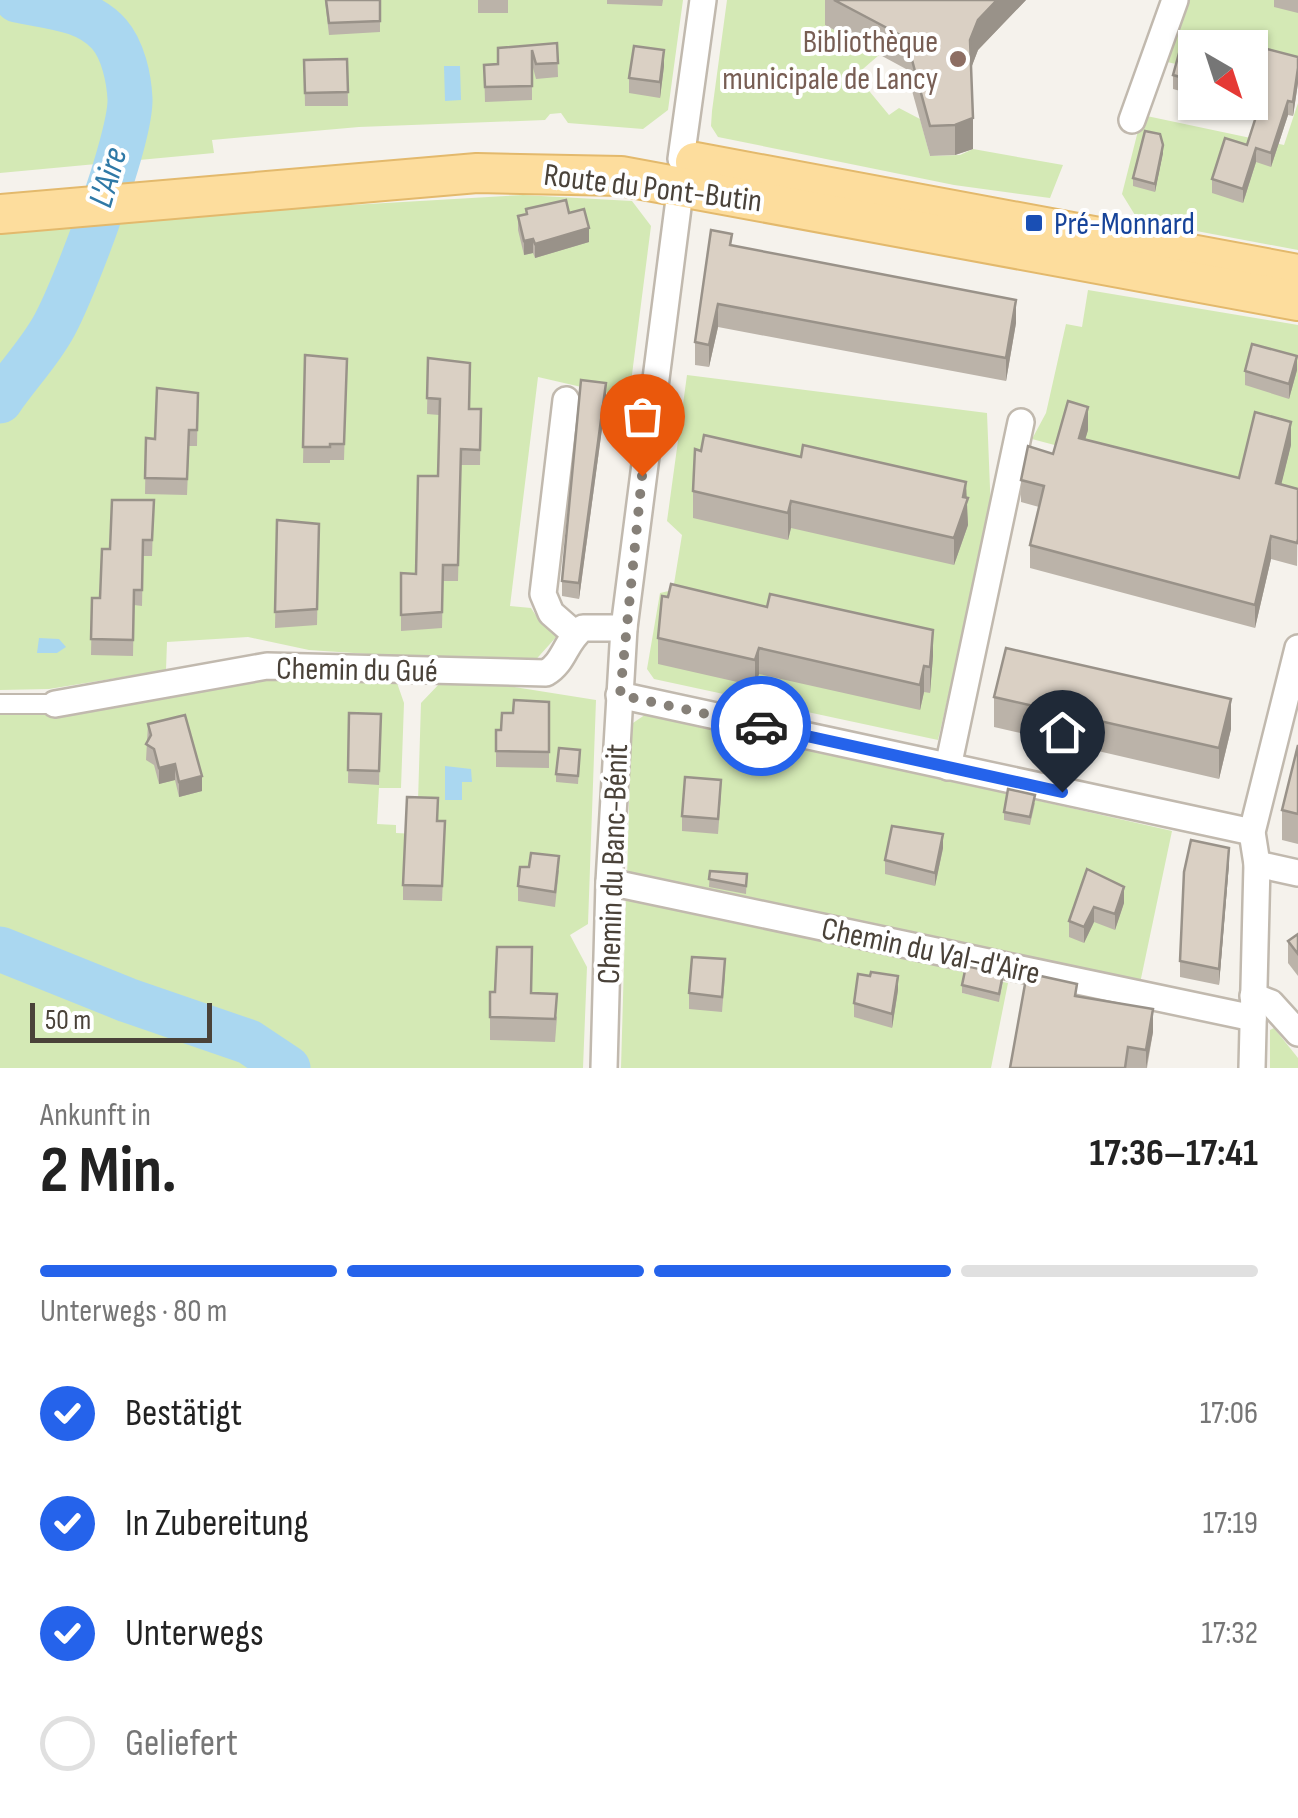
<!DOCTYPE html>
<html lang="de">
<head>
<meta charset="utf-8">
<style>
  :root { --surface:#fff; --page:#f2f2f2; --text:#222; --muted:#767676; --line:#e0e0e0; --accent:#2563eb }
  body { margin:0; font-family:"Sofia Sans Condensed",sans-serif; background:var(--page); color:var(--text); height:100vh; display:flex; flex-direction:column; font-size:38px; white-space:nowrap }
  * { box-sizing:border-box; margin:0 }
  p { font-size:32px; color:var(--muted) }
  .icon { flex:none; width:55px; height:55px; fill:none; stroke:currentColor; stroke-width:2; stroke-linecap:round; stroke-linejoin:round }
  .map { position:relative; height:1068px; overflow:hidden }
  .details { display:flex; flex-direction:column; background:var(--surface); flex:1 }
  .details>* { flex:none }
  .needle { width:65px; rotate:141deg }
  .controls { position:absolute; left:1178px; top:30px; display:grid; gap:20px }
  .controls a { display:grid; place-items:center; width:90px; height:90px; border-radius:0px; background:var(--surface); box-shadow:0 2px 8px #0004; font-size:50px }
  .scale { position:absolute; left:30px; bottom:25px; width:182px; box-sizing:border-box; padding-left:10px; border:5px solid #4a4239; border-top:0; font-size:28px; line-height:35px; white-space:nowrap; color:#4a4239; -webkit-text-stroke:8px #fff; paint-order:stroke }
  .pin { position:absolute; display:grid; place-items:center; width:85px; height:85px; color:#fff; margin:-102px -42px; border-radius:50% 50% 50% 0; rotate:-45deg; box-shadow:0 0 10px #0007 }
  .pin .icon { rotate:45deg }
  .courier { position:absolute; display:grid; place-items:center; width:100px; height:100px; margin:-50px; border:8px solid #2563eb; border-radius:50%; background:#fff; color:#222; box-shadow:0 2px 12px #0007 }
  .overview em { font-style:normal; font-weight:700 }
  .overview div { display:flex; flex-direction:column-reverse }
  .overview { display:flex; align-items:center; justify-content:space-between; height:170px; padding:0 40px }
  h1 { font-size:65px; font-weight:700; line-height:75px }
  .bar { display:grid; grid-template-columns:repeat(4,1fr); gap:15px 10px; align-content:center; height:120px; padding:0 40px }
  .bar i { height:12px; border-radius:8px; background:var(--line) }
  .bar .on { background:var(--accent) }
  .bar p { grid-column:span 4 }
  ol { padding:0 40px; list-style:none }
  li { display:flex; align-items:center; gap:30px; height:110px }
  li p { margin-inline-start:auto }
  li .icon { padding:10px; border-radius:50%; background:var(--accent); color:#fff; stroke-width:4 }
  li:last-child { color:var(--muted) }
  li i { width:55px; height:55px; border:5px solid var(--line); border-radius:50% }
  .map>svg:first-child { display:block }
  .green { fill:#d4e9b5 }
  .water { fill:#aad7f0 }
  .lines { fill:none; stroke-linecap:round; stroke-linejoin:round }
  .river { stroke:#aad7f0; stroke-width:45 }
  .pedestrian-casing { stroke:#c1b9ae; stroke-width:22 }
  .minor-casing { stroke:#c1b9ae; stroke-width:30 }
  .primary-casing { stroke:#e3b96c; stroke-width:42 }
  .pedestrian { stroke:#fff; stroke-width:18 }
  .minor { stroke:#fff; stroke-width:25 }
  .primary { stroke:#fddd9d; stroke-width:38 }
  .wall { fill:#bbb3a9 }
  .shaded-wall { fill:#999289 }
  .building { fill:#dad0c4; stroke:#999289; stroke-width:2.5 }
  .done { stroke:#868078; stroke-width:10; stroke-dasharray:0 18 }
  .route { stroke:#2563eb; stroke-width:12 }
  .education-dot { fill:#8d6e63; stroke:#fff; stroke-width:4 }
  .transit-dot { fill:#1a4fb4; stroke:#fff; stroke-width:4 }
  .labels { text-anchor:middle; stroke-width:8; stroke-linejoin:round; paint-order:stroke }
  .education-label { font-size:32px; fill:#785e54; stroke:#fff; text-anchor:end }
  .street-label { font-size:32px; fill:#4a4239; stroke:#fff }
  .transit-label { font-size:32px; fill:#164399; stroke:#fff; text-anchor:start }
  .water-label { font-size:35px; font-style:italic; fill:#2f79a6; stroke:#fff }
</style>
</head>
<body>
<div class="map">
<svg width="1298" height="1068" viewBox="0 0 1298 1068">
  <rect width="100%" height="100%" fill="#f5f2ec"/>
  <g class="green">
    <path d="M0,0H683L668,110L643,129L568,123L561,113L550,114L545,120L359,127L212,140L214,153L0,173Z"/>
    <path d="M727,0H833L825,25L879,55L856,75L889,115L899,108L920,119L930,156L960,155L973,149L1063,165L1050,198L954,185L718,137L711,126L712,111Z"/>
    <path d="M1183,0H1298V71L1250,66V48H1195L1180,65L1163,61Z"/>
    <path d="M1298,103V250L1138,220L1122,194L1142,115L1284,145Z"/>
    <path d="M523,195L632,201L651,226L629,398L538,377L510,606L531,608L541,623L550,617L558,635L531,665L309,650L248,637L167,642L166,670L49,689L0,690V234L316,203L317,207Z"/>
    <path d="M1088,290L1298,325V510L1032,439L1046,413L1066,324L1082,327Z"/>
    <path d="M687,375L987,413L991,513L938,740L654,679L647,669L660,593L673,590L682,535L667,521Z"/>
    <path d="M288,676L396,680L404,703L401,788H379L377,824L396,825V833L417,834L421,703L441,682L501,685L596,700L588,924L570,935L587,967L583,1068H0V714L58,713Z"/>
    <path d="M649,712L1172,831L1139,988L627,879L631,735L633,723Z"/>
    <path d="M626,894L968,966L962,993L999,1001L1003,982L1008,983L991,1068H621Z"/>
    <path d="M1274,1028L1298,1058V1068H1270V1030Z"/>
  </g>
  <g class="water">
    <path d="M444,66H460L461,100L445,101Z"/>
    <path d="M39,638L59,639L66,647L57,653H37Z"/>
    <path d="M445,766L471,769L472,782H462V800H445Z"/>
  </g>
  <g class="lines">
    <g class="river">
      <path d="M0,401C17,376 40,352 54,326C75,288 131,139 130,99C129,78 123,50 109,34C86,8 49,7 17,0"/>
      <path d="M0,949L127,1000L249,1042L288,1068"/>
    </g>
    <defs>
      <path id="pedestrian" d="M0,704H55"/>
      <g id="minor">
        <path d="M1132,120L1175,0"/>
        <path d="M681,159L703,0"/>
        <path d="M566,400L543,594L551,613L575,634"/>
        <path d="M619,695L1252,832"/>
        <path d="M55,704L267,666L546,673C565,662 565,641 583,628H624"/>
        <path d="M948,767L1021,422"/>
        <path d="M1257,864L1298,873"/>
        <path d="M609,882L1253,1018"/>
        <path d="M1253,996L1271,1003L1298,1033"/>
        <path d="M604,1068L609,882L624,628L681,184"/>
        <path d="M1252,1068L1257,864L1252,832L1298,648"/>
      </g>
      <g id="primary">
        <path d="M695,162L1298,274"/>
        <path d="M0,214L477,173L621,176L1298,301"/>
      </g>
    </defs>
    <use href="#pedestrian" class="pedestrian-casing"/>
    <use href="#minor" class="minor-casing"/>
    <use href="#primary" class="primary-casing"/>
    <use href="#pedestrian" class="pedestrian"/>
    <use href="#minor" class="minor"/>
    <use href="#primary" class="primary"/>
  </g>
  <g class="wall">
    <path d="M325,0H380V32L329,35Z"/>
    <rect x="478" y="0" width="30" height="13"/>
    <path d="M607,0H663L662,6L607,4Z"/>
    <path d="M825,0H1026L978,50L971,68L973,149L955,155L930,156L906,69L825,25Z"/>
    <path d="M1274,0H1298V13L1274,7Z"/>
    <path d="M557,43L558,77L536,79L532,64V100L485,102L484,65L498,64Z"/>
    <path d="M1195,48V95L1173,89V75Z"/>
    <path d="M1250,51L1298,57V83L1293,116L1288,115L1271,167L1256,162L1243,203L1212,193V179L1247,145L1258,111L1225,102H1250Z"/>
    <path d="M347,59L348,106H305L304,60Z"/>
    <path d="M664,66L660,98L629,93V78Z"/>
    <path d="M1163,153L1155,192L1133,186V178Z"/>
    <path d="M526,209L569,213L589,242L535,258L533,253L524,255L518,230V216L526,214Z"/>
    <path d="M732,246L1016,323L1006,381L718,327L709,367L695,365V342Z"/>
    <path d="M305,355L347,359L344,460H330V463H303Z"/>
    <path d="M428,358L470,409H481L480,465H461L458,581H443L442,628L401,631V573L416,574L438,476L439,415L427,414Z"/>
    <path d="M1297,370L1289,399L1245,385V371Z"/>
    <path d="M198,393L197,446H189L187,495L145,494L146,438L155,439Z"/>
    <path d="M606,399L579,599L562,596V581Z"/>
    <path d="M1088,430L1085,439L1239,478L1291,445L1281,484L1298,489L1297,566L1271,559L1255,628L1030,568V545L1039,507L1021,502V480L1053,454Z"/>
    <path d="M693,491L966,498L968,525L954,565L791,528L788,540L693,518Z"/>
    <path d="M154,500L152,556H143L142,606L134,605L133,656L91,655L92,598H100L110,549Z"/>
    <path d="M277,520L319,524L317,625L275,628Z"/>
    <path d="M658,638L933,656L930,693L924,692L920,710L759,674L755,686L658,664Z"/>
    <path d="M994,697L1231,729L1219,779L994,727Z"/>
    <path d="M549,702V768L496,767V730H501L513,713Z"/>
    <path d="M349,713L381,714L379,785L348,783Z"/>
    <path d="M148,724L202,791L179,797L175,780L159,784L154,765L146,760Z"/>
    <path d="M1298,745V844L1282,840V810Z"/>
    <path d="M580,750L578,784L556,782V774Z"/>
    <path d="M721,795L718,834L682,831V816Z"/>
    <path d="M1035,803L1030,825L1004,820V812Z"/>
    <path d="M438,821L445,836L442,901L403,900V885Z"/>
    <path d="M943,848L935,886L885,874V860Z"/>
    <path d="M1229,864L1219,985L1180,977V961Z"/>
    <path d="M1087,869L1124,903L1115,930L1094,922L1084,943L1069,937V921Z"/>
    <path d="M559,870L555,907L518,901V886Z"/>
    <path d="M710,871L747,874L746,894L709,887Z"/>
    <path d="M1298,934V976L1288,963V941Z"/>
    <path d="M725,975L722,1012L689,1009V993Z"/>
    <path d="M1003,982L999,1002L962,993V985Z"/>
    <path d="M898,990L892,1028L854,1017V1003Z"/>
    <path d="M490,992L532,993L557,1017L555,1042L490,1040Z"/>
    <path d="M1077,996L1153,1032L1147,1068H1010Z"/>
  </g>
  <g class="shaded-wall">
    <path d="M997,0H1026L978,50L970,71V40L978,20Z"/>
    <path d="M664,50V66L660,98V82Z"/>
    <path d="M1298,68V83L1293,116V102Z"/>
    <path d="M1288,101V115L1271,167V153Z"/>
    <path d="M973,118V149L955,155V125Z"/>
    <path d="M1163,145V153L1155,192V184Z"/>
    <path d="M1256,148V162L1243,203V189Z"/>
    <path d="M589,228V242L535,258V244Z"/>
    <path d="M533,239V253L524,255V241Z"/>
    <path d="M1016,300V323L1006,381V358Z"/>
    <path d="M718,304V327L709,367V345Z"/>
    <path d="M1297,356V370L1289,399V384Z"/>
    <path d="M606,383V399L579,599V583Z"/>
    <path d="M1088,407V430L1079,461V438Z"/>
    <path d="M1291,422V445L1276,506V483Z"/>
    <path d="M966,482L968,525L954,565V538Z"/>
    <path d="M791,501V528L788,540V513Z"/>
    <path d="M1271,536V559L1255,628V605Z"/>
    <path d="M933,630V656L930,693V667Z"/>
    <path d="M759,648V674L755,686V660Z"/>
    <path d="M924,666V692L920,710V685Z"/>
    <path d="M1231,699V729L1219,779V748Z"/>
    <path d="M175,764V780L159,784V768Z"/>
    <path d="M202,776V791L179,797V782Z"/>
    <path d="M943,834V848L935,886V873Z"/>
    <path d="M1229,848V864L1219,985V969Z"/>
    <path d="M1124,887V903L1115,930V914Z"/>
    <path d="M1094,907V922L1084,943V927Z"/>
    <path d="M898,976V990L892,1028V1014Z"/>
    <path d="M1153,1009V1032L1146,1068V1050Z"/>
  </g>
  <g class="building">
    <path d="M326,0H380V21L329,23Z"/>
    <path d="M834,0H997L978,20L970,40L973,118L955,125L930,126L906,38Z"/>
    <path d="M1184,35L1235,48H1195V81L1173,75Z"/>
    <path d="M557,43L558,63L536,64L532,50V86L485,87L484,65L498,64V48Z"/>
    <path d="M634,46L664,50L660,82L629,78Z"/>
    <path d="M1259,47L1298,57V68L1293,102L1288,101L1271,153L1256,148L1243,189L1212,179L1225,138L1247,145L1262,98L1250,95V51L1257,53Z"/>
    <path d="M347,59L348,92L305,93L304,60Z"/>
    <path d="M1145,131L1160,134L1163,145L1155,184L1133,178Z"/>
    <path d="M566,200L569,213L584,209L589,228L535,244L533,239L524,241L518,216L527,214L526,209Z"/>
    <path d="M711,230L732,234L730,245L1016,300L1006,358L718,304L709,345L695,342Z"/>
    <path d="M1252,344L1297,356L1289,384L1245,371Z"/>
    <path d="M305,355L347,359L344,444H330V447H303Z"/>
    <path d="M428,358L470,363L469,409H481L480,450L461,449L458,565H443L442,612L401,615V573L416,574L418,476H438L440,399L427,398Z"/>
    <path d="M581,380L606,383L579,583L562,581Z"/>
    <path d="M157,388L198,393L197,430H189L187,479L145,478L146,438L155,439Z"/>
    <path d="M1068,401L1088,407L1079,438L1239,478L1255,412L1291,422L1276,483L1298,489V539L1297,543L1271,536L1255,605L1030,545L1044,486L1021,480L1028,446L1053,454Z"/>
    <path d="M704,435L801,457L803,445L966,482L963,497L968,498L954,538L791,501L788,513L693,491L695,449L701,451Z"/>
    <path d="M112,500H154L152,540H143L142,590H134L133,640L91,639L92,598H100L102,549H110Z"/>
    <path d="M277,520L319,524L317,609L275,612Z"/>
    <path d="M671,584L767,607L770,594L933,630L930,667L924,666L920,685L759,648L755,660L658,638L662,596L668,597Z"/>
    <path d="M1006,648L1231,699L1219,748L994,697Z"/>
    <path d="M514,700L549,702V752L496,751V730H501L502,713H513Z"/>
    <path d="M349,713L381,714L379,771L348,770Z"/>
    <path d="M185,715L202,776L179,782L175,764L159,768L154,749L146,744L151,735L148,724Z"/>
    <path d="M1298,745V814L1282,810Z"/>
    <path d="M559,748L580,750L578,776L556,774Z"/>
    <path d="M685,777L721,780L718,819L682,816Z"/>
    <path d="M1008,789L1035,795L1030,817L1004,812Z"/>
    <path d="M407,797L438,798L437,821H445L442,886L403,885Z"/>
    <path d="M892,826L943,834L935,873L885,860Z"/>
    <path d="M1191,840L1229,848L1219,969L1180,961L1184,872Z"/>
    <path d="M531,853L559,856L555,892L518,886L520,867H529Z"/>
    <path d="M1087,869L1124,887L1115,914L1094,907L1084,927L1069,921Z"/>
    <path d="M710,871L747,874L746,886L709,879Z"/>
    <path d="M1298,934V954L1288,941Z"/>
    <path d="M497,947H532L531,993L557,994L555,1019L490,1017V992H495Z"/>
    <path d="M692,957L725,959L722,997L689,993Z"/>
    <path d="M966,966L1003,974L999,994L962,985Z"/>
    <path d="M871,972L898,976L892,1014L854,1003L858,974L870,976Z"/>
    <path d="M1027,973L1077,984L1075,996L1153,1009L1146,1050L1128,1047L1125,1068H1010Z"/>
  </g>
  <g class="lines">
    <path class="done" d="M642,476L620,695L761,726"/>
    <path class="route" d="M761,726L1062,792"/>
  </g>
  <circle class="education-dot" cx="958" cy="59" r="10"/>
  <rect class="transit-dot" x="1024" y="213" width="20" height="20" rx="5"/>
  <g class="labels">
    <g class="education-label">
      <text x="938" y="52">Bibliothèque<tspan x="938" dy="37">municipale de Lancy</tspan></text>
    </g>
    <g class="street-label">
      <text transform="translate(653 187) rotate(7)" y="11">Route du Pont-Butin</text>
      <text transform="translate(357 669) rotate(1)" y="11">Chemin du Gué</text>
      <text transform="translate(612 864) rotate(-88)" y="11">Chemin du Banc-Bénit</text>
      <text transform="translate(931 950) rotate(12)" y="11">Chemin du Val-d'Aire</text>
    </g>
    <g class="transit-label">
      <text x="1054" y="234">Pré-Monnard</text>
    </g>
    <g class="water-label">
      <text transform="translate(107 177) rotate(-74)" y="12">L'Aire</text>
    </g>
  </g>
</svg>
<div class="controls">
<a><svg class="needle" viewBox="-14 -14 28 28"><path d="M0-13l5 13h-10z" fill="#e53935"/><path d="M0 13l5-13h-10z" fill="#767676"/></svg></a>
</div>
<div class="scale">50 m</div>
<div class="pin" style="left:642px;top:476px;background:#ea580c"><svg class="icon" aria-label="bag" viewBox="0 0 24 24"><path d="M5 8h14l-1 12H6zM9 8a3 3 0 0 1 6 0"/></svg></div>
<div class="pin" style="left:1062px;top:792px;background:#1f2937"><svg class="icon" aria-label="home" viewBox="0 0 24 24"><path d="M3 11l9-7 9 7M6 9v11h12V9"/></svg></div>
<div class="courier" style="left:761px;top:726px"><svg class="icon" aria-label="car" viewBox="0 0 24 24"><path d="M5 17H2v-5l4-1 3-4h7l3 4 3 1v5h-3M9 17h6M6 11h13"/><circle cx="7" cy="17" r="2"/><circle cx="17" cy="17" r="2"/></svg></div>
</div>
<section class="details">
<div class="overview"><div><h1>2 Min.</h1><p>Ankunft in</p></div><em>17:36–17:41</em></div>
<div class="bar"><i class="on"></i><i class="on"></i><i class="on"></i><i></i><p>Unterwegs · 80 m</p></div>
<ol>
<li><svg class="icon" aria-label="check" viewBox="0 0 24 24"><path d="M5 12l5 5 9-10"/></svg>Bestätigt<p>17:06</p></li>
<li><svg class="icon" aria-label="check" viewBox="0 0 24 24"><path d="M5 12l5 5 9-10"/></svg>In Zubereitung<p>17:19</p></li>
<li><svg class="icon" aria-label="check" viewBox="0 0 24 24"><path d="M5 12l5 5 9-10"/></svg>Unterwegs<p>17:32</p></li>
<li><i></i>Geliefert</li>
</ol>
</section>
</body>
</html>
